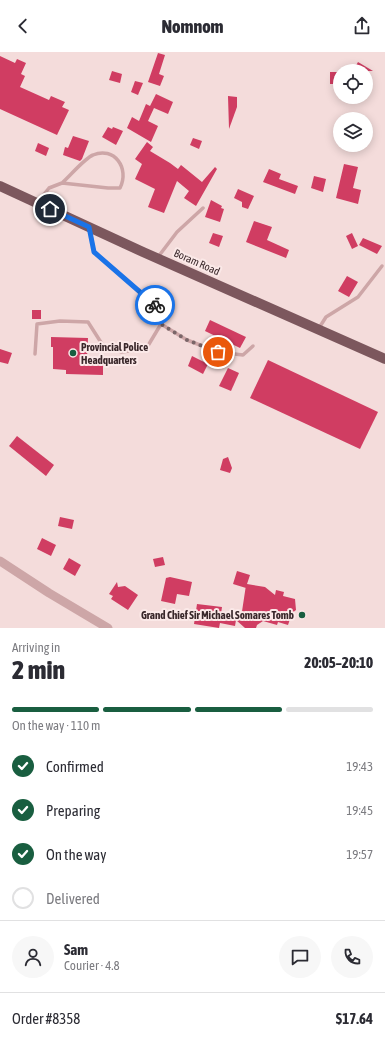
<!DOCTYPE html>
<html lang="en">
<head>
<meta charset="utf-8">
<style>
  :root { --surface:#fff; --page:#f7f7f7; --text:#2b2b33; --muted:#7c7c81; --line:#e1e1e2; --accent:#195e40 }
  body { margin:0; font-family:"Asap Condensed",sans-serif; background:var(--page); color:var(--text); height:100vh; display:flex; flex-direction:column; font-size:15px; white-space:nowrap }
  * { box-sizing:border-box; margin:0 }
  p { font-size:13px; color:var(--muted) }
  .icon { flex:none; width:22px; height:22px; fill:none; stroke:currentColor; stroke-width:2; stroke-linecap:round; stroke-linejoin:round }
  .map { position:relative; height:576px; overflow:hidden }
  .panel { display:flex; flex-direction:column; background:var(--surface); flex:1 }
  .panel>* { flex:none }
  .tools { position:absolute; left:333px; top:12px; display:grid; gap:8px }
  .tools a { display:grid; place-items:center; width:40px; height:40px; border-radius:50%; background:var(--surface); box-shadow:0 2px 10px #0003; font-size:20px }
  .pin { position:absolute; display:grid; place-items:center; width:34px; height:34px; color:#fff; margin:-17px; border:2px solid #fff; border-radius:50%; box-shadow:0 1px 4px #0007 }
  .courier { position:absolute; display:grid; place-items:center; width:40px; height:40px; margin:-20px; border:3px solid #1a73e8; border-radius:50%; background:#fff; color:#222; box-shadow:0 1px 5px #0007 }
  .head em { font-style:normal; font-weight:800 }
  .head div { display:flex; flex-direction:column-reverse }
  .head { display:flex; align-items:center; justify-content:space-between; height:68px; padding:0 12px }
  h1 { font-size:26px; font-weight:800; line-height:30px }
  .bar { display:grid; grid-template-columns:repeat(4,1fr); gap:6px 4px; align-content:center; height:48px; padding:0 12px }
  .bar i { height:5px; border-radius:3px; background:var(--line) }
  .bar .current { background:var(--accent) }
  .bar p { grid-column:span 4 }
  .line { display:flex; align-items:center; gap:10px; padding:0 12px; border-top:1px solid var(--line) }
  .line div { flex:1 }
  .round { display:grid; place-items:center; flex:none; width:42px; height:42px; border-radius:21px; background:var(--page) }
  ol { padding:0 12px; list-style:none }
  li { display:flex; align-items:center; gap:12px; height:44px }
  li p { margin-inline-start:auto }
  li .icon { padding:4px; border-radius:50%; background:var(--accent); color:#fff; stroke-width:4 }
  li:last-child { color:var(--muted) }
  li i { width:22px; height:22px; border:2px solid var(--line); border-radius:50% }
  header { display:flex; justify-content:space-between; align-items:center; height:52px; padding:0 12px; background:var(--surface); font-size:18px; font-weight:800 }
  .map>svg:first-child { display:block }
  .building { fill:#d03d62 }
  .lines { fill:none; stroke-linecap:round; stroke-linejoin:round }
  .service { stroke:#cda6a7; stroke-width:3.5 }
  .tertiary { stroke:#cda6a7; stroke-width:9 }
  .primary { stroke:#7c575d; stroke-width:10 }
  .done { stroke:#7a6668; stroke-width:4; stroke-dasharray:0 7.2 }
  .route { stroke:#1a73e8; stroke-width:5 }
  .poi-dot { fill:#195e40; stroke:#fbe9e8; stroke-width:1.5 }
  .labels { text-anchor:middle; stroke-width:4; stroke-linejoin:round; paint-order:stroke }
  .street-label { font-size:11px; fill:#39272a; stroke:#fbe9e8 }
  .poi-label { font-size:11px; font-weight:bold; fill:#39272a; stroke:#fbe9e8; text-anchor:start }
</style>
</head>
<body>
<header><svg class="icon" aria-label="back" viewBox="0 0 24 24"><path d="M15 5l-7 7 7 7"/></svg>Nomnom<svg class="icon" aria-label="share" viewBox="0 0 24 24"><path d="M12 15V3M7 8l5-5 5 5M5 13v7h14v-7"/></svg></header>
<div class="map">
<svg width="385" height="576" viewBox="0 0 385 576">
  <rect width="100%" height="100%" fill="#f4dcdb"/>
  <g class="building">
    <path d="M158,1L165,3L159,22L164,24L160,34L148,30Z"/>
    <path d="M0,4L15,11L17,7L26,11L21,22L25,24L20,35L49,48L51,44L65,50L62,55L69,58L57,83L0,57Z"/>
    <path d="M358,10L373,19H353Z"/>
    <path d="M112,19L122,22L120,31L109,28Z"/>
    <rect x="330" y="20" width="10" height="12"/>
    <path d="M135,29L143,31L138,43L131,40Z"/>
    <path d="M156,42L173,50L168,62L154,56L148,69L158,74L151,90L127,76L132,65L139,69L146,52L150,54Z"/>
    <path d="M228,44L237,45V55L229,77Z"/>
    <path d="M108,75L112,77L113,75L123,79L116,93L102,85Z"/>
    <path d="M73,84L89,89L82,107L80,109L63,103L65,95L68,96Z"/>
    <path d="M193,86L202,89L199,97L190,93Z"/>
    <path d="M147,90L153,95L150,99L170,111L178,117L181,113L202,130L215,115L217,117L196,154L184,146L189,139L177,129L164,161L148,155L155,137L135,127L142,112L135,107Z"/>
    <path d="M38,91L49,96L46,104L35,99Z"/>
    <path d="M344,112L358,115L353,136L361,138L358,152L336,146Z"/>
    <path d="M269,117L281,122L279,127L298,134L295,142L263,130Z"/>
    <path d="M314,124L326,127L323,140L311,136Z"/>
    <path d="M238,137L254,144L248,157L242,155V150L234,146Z"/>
    <path d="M211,148L222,154L221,156L224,157L220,170L205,165Z"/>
    <path d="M254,169L272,175L267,188L289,198L286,206L246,190Z"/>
    <path d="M213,181L223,184L219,195L209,191Z"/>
    <path d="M352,181L358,194L352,197L346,184Z"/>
    <path d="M363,186L382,194L377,202L359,193Z"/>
    <path d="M347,224L358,230L349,245L338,239Z"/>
    <rect x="32" y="258" width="9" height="9"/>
    <path d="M210,268L246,285L240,296L205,279Z"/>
    <path d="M51,285L88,286L87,307L103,306V323L66,322V318L53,317V295H51Z"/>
    <path d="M0,297L12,301L8,312L0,310Z"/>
    <path d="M192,304L208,312L203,322L188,314Z"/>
    <path d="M268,308L378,360L360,397L250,346Z"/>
    <path d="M228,316L239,321L231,339L219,334Z"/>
    <path d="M17,384L54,413L46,424L9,394Z"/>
    <path d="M228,405L232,416L230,421L220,418L223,407Z"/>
    <path d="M60,465L74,468L72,477L58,474Z"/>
    <path d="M42,486L56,493L51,504L37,497Z"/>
    <path d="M163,505L165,513L155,515L153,507Z"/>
    <path d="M69,506L81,513L75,524L63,517Z"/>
    <path d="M237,519L250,523L247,532L265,535L275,543L276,538L284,540L283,544L295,547L296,558L292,561L288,573L278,570L277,573L263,569L257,573L256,576H245L236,568L235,574L220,571L219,576L194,572L197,552L222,555L221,562L241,566L246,533V536L233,532Z"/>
    <path d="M170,525L192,530L189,544L177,542L175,552L161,549L166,526Z"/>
    <path d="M117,530L118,535L125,534L138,543L128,558L111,547L113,544L109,542Z"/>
  </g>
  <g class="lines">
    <g class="service">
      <path d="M38,150L49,136L62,131L108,136H120C130,116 114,94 93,103C85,106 70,124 62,131"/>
      <path d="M158,205L177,180L203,156"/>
      <path d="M161,272L187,288L218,300L243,303L253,294"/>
      <path d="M319,276L326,265L358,245L382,214"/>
      <path d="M35,302L37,272L60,269L88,270L102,292L121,300L146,297L161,272L154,252L94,200L90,178"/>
    </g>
    <path class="tertiary" d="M0,509L49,541L108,576"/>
    <path class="primary" d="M0,134L143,200L385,307"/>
  </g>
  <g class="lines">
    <path class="done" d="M155,253L161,272L187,288L218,300"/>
    <path class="route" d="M50,157L89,175L94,200L155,253"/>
  </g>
  <g class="poi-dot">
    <circle cx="73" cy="301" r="4"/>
    <circle cx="302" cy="563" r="4"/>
  </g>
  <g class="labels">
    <g class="street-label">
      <text transform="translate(197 210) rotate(24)" y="4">Boram Road</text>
    </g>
    <g class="poi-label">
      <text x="81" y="299">Provincial Police<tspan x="81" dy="13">Headquarters</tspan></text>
      <text x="294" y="567" text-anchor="end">Grand Chief Sir Michael Somares Tomb</text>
    </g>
  </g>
</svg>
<div class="tools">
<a><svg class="icon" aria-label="locate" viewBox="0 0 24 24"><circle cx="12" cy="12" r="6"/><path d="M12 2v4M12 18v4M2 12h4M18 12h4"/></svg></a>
<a><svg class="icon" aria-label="layers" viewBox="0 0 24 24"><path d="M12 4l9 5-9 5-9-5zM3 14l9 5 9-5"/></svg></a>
</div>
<div class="pin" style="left:218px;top:300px;background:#ea580c"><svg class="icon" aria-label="bag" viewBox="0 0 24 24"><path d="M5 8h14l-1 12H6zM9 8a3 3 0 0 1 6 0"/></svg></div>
<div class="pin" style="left:50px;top:157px;background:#1f2937"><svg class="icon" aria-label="home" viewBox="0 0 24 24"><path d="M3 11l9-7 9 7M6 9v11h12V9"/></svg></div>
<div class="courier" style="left:155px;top:253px"><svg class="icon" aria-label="bike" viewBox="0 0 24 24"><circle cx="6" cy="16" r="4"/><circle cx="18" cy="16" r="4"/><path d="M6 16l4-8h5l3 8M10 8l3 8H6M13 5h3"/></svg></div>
</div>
<section class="panel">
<div class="head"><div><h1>2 min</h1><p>Arriving in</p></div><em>20:05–20:10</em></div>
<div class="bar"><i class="current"></i><i class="current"></i><i class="current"></i><i></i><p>On the way · 110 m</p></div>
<ol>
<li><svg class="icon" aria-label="check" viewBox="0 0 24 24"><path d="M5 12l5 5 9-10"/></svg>Confirmed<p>19:43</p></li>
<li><svg class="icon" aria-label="check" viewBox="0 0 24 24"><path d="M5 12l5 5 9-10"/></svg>Preparing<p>19:45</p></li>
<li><svg class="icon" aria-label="check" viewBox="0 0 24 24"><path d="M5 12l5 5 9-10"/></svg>On the way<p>19:57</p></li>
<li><i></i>Delivered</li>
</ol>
<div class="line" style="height:72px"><a class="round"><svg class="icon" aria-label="person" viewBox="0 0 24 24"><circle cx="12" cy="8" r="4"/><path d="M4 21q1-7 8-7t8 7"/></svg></a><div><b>Sam</b><p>Courier · 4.8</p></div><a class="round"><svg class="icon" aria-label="chat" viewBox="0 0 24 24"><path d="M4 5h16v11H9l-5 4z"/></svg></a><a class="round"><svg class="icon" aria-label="phone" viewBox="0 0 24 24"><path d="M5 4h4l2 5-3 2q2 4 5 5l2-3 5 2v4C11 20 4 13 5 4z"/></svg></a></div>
<div class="line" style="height:52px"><div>Order #8358</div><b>$17.64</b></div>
</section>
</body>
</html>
